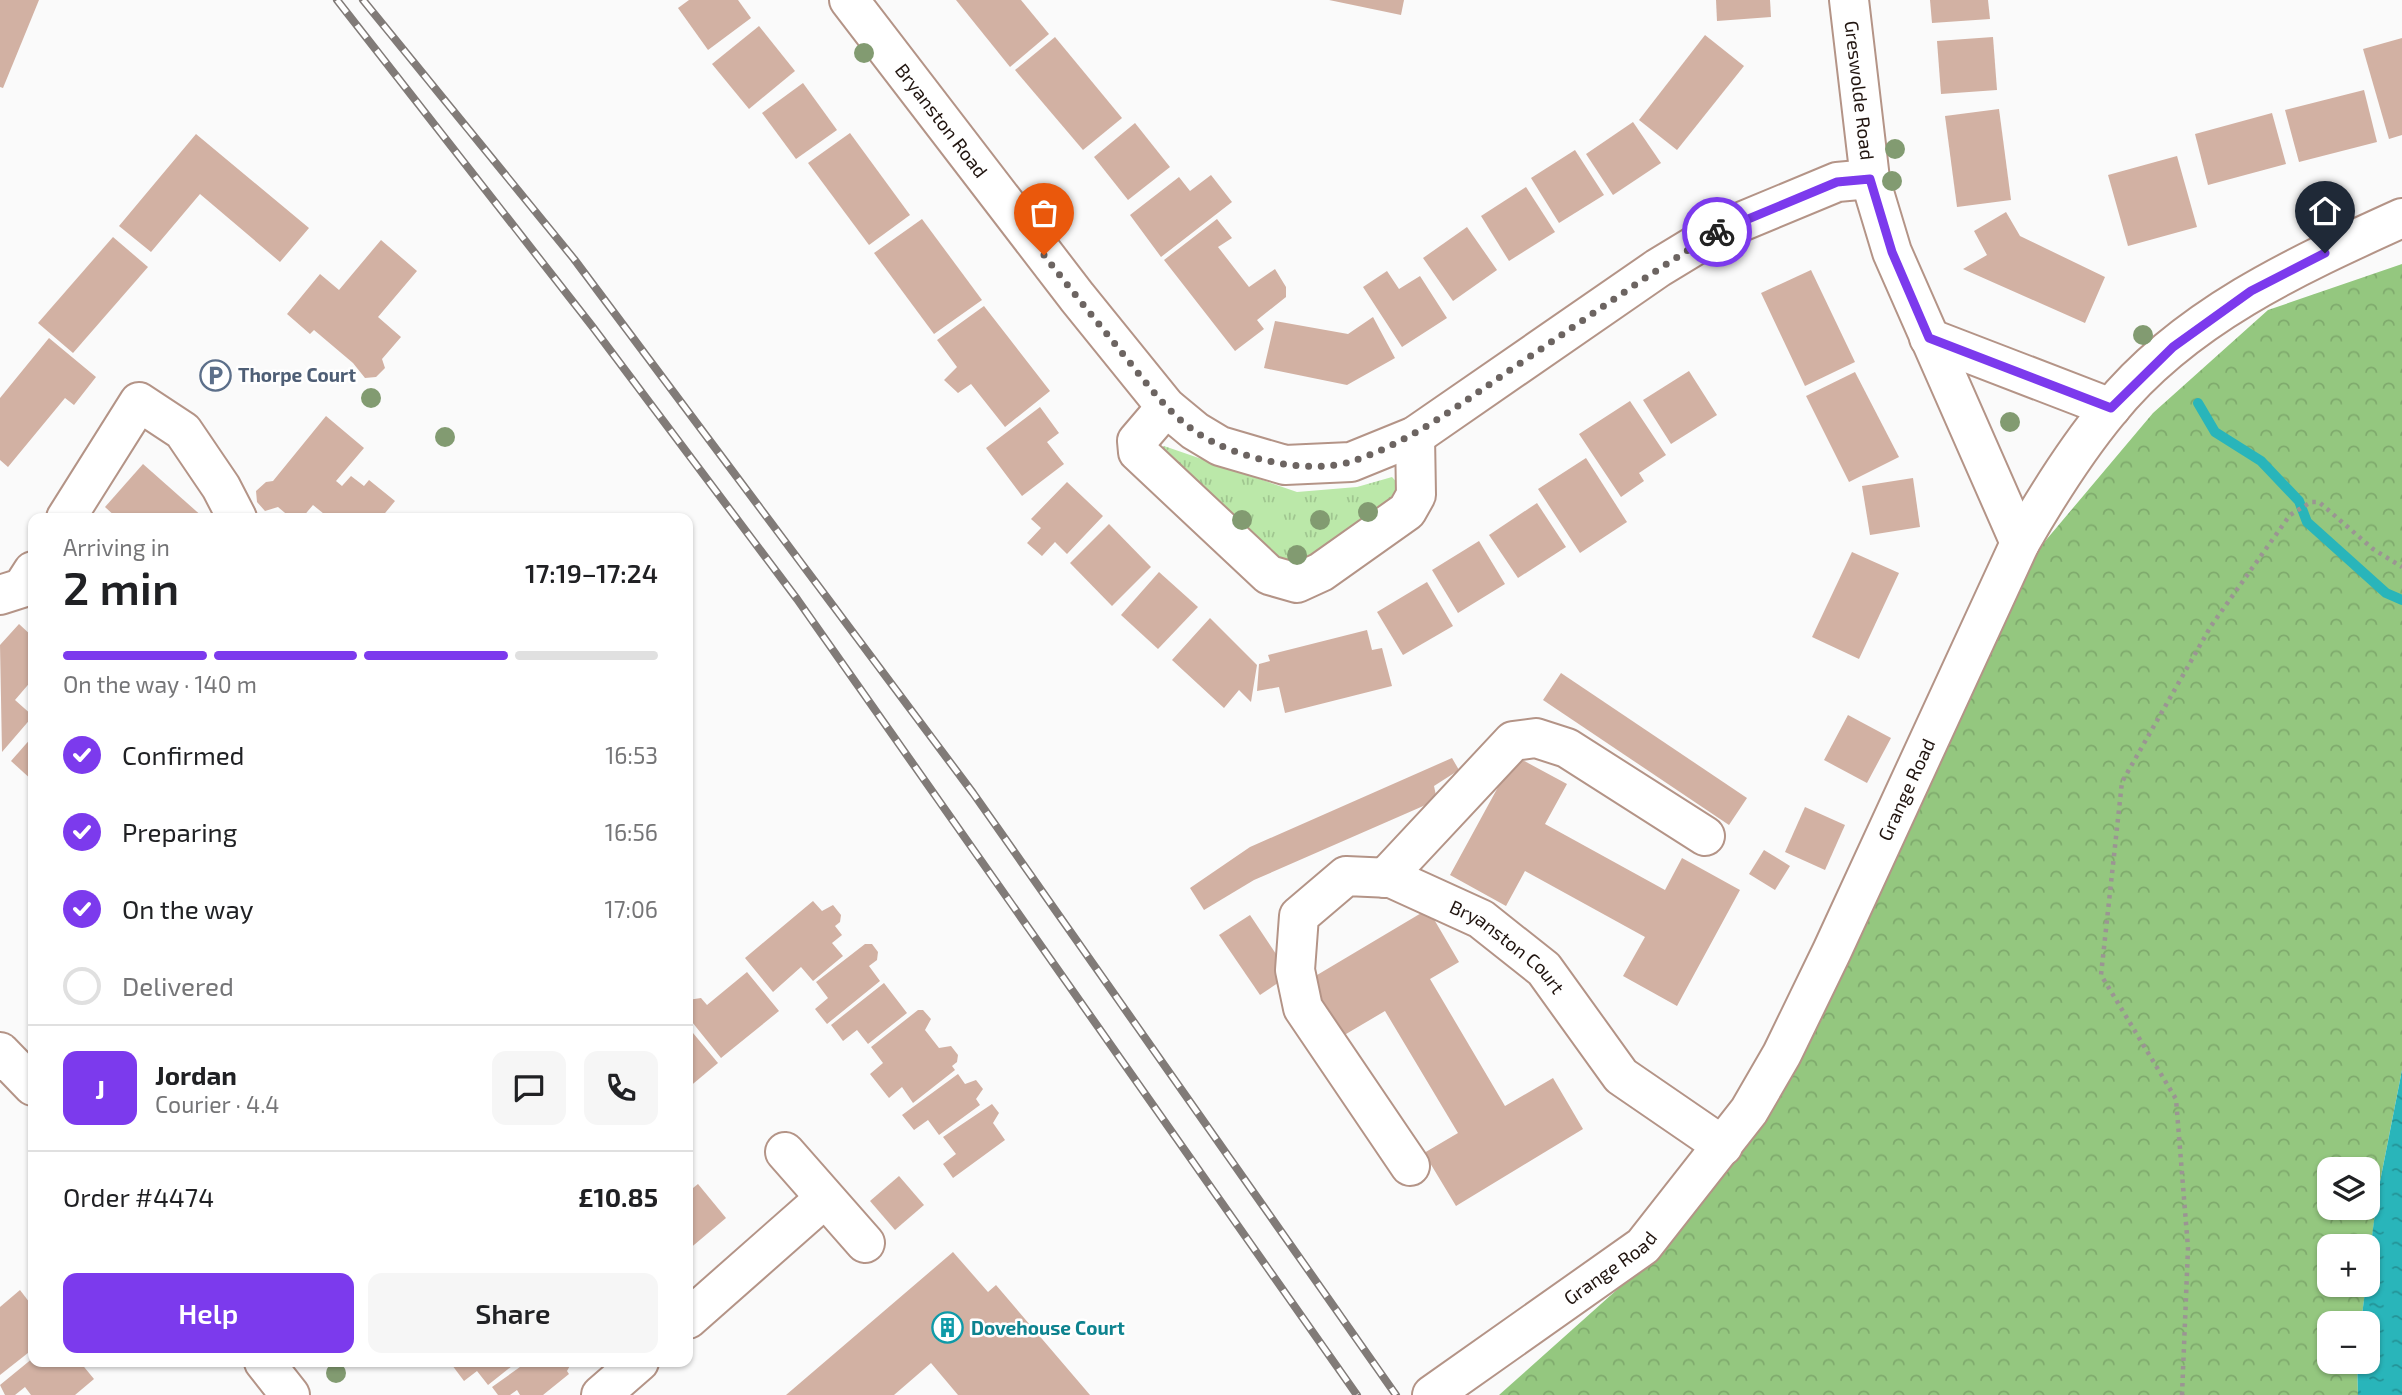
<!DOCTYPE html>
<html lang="en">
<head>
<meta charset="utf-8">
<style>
  :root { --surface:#fff; --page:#f6f6f6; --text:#202124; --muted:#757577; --line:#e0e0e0; --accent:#7c3aed }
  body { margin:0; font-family:"Exo 2",sans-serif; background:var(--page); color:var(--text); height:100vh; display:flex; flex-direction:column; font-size:26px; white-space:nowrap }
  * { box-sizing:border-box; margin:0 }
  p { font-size:23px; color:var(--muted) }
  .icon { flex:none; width:38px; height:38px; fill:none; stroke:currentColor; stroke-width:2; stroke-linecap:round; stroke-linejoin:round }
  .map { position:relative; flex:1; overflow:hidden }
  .side { position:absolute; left:28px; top:513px; width:665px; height:854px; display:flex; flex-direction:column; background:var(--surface); border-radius:14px; box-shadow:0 2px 5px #0004 }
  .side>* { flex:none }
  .buttons { position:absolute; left:2317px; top:1157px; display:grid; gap:14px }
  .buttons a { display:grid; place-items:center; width:63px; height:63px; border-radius:14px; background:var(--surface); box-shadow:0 2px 5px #0004; font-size:35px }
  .pin { position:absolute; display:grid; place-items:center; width:60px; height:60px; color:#fff; margin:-72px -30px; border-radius:50% 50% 50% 0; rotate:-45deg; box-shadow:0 0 7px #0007 }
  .pin .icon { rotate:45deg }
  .courier { position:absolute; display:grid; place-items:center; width:70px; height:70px; margin:-35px; border:5px solid #7c3aed; border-radius:50%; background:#fff; color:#222; box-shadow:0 2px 9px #0007 }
  .summary em { font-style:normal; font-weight:600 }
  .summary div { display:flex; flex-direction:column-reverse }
  .summary { display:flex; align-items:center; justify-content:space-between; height:119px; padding:0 35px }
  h1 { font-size:46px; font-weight:600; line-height:52px }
  .bar { display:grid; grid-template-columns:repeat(4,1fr); gap:10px 7px; align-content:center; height:84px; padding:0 35px }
  .bar i { height:9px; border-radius:5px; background:var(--line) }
  .bar .on { background:var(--accent) }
  .bar p { grid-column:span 4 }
  .line { display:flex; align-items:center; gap:18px; padding:0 35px; border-top:2px solid var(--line) }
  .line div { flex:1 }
  .round { display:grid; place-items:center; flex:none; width:74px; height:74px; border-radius:14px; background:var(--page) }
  ol { padding:0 35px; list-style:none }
  li { display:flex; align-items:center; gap:21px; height:77px }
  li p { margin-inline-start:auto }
  li .icon { padding:7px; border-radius:50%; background:var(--accent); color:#fff; stroke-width:4 }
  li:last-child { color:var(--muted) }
  li i { width:38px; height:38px; border:4px solid var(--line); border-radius:50% }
  .action { display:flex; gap:14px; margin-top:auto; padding:14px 35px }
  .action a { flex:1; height:80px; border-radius:14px; background:var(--accent); color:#fff; font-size:28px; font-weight:600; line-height:80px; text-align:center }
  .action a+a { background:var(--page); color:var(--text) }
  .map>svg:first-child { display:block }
  .grass { fill:url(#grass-tufts) }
  .forest { fill:url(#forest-crowns); fill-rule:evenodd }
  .water { fill:url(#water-ripples) }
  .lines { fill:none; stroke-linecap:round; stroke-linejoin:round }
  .stream { stroke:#29b5ba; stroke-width:10 }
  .building { fill:#d2b1a3 }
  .minor-casing { stroke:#b49487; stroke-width:42 }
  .highway-casing { stroke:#b49487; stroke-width:42 }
  .path { stroke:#9b9593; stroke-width:4.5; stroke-dasharray:3.5 5; stroke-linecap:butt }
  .minor { stroke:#fff; stroke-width:38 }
  .highway { stroke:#fff; stroke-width:38 }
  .rail-casing { stroke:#817b78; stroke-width:8 }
  .rail { stroke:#fff; stroke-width:5; stroke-dasharray:16; stroke-linecap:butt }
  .tree { fill:#829b71 }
  .done { stroke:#6c6461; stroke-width:7; stroke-dasharray:0 12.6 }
  .route { stroke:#7c3aed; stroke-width:9 }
  .labels { text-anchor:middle; stroke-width:5; stroke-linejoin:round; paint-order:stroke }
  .street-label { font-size:19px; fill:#20140f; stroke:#fff }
  .service-label { font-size:19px; font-weight:bold; fill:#4e5e75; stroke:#fff; text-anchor:start }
  .culture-label { font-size:19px; font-weight:bold; fill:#0d838f; stroke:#fff; text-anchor:start }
</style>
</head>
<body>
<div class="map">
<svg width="2402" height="1395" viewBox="0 0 2402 1395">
  <defs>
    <pattern id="grass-tufts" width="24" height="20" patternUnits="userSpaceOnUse" patternTransform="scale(1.75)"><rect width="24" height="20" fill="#bbe8a9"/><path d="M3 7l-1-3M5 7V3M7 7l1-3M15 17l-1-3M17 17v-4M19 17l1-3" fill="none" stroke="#a0c690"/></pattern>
    <pattern id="forest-crowns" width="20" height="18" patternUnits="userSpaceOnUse" patternTransform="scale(1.75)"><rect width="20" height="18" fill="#94c77f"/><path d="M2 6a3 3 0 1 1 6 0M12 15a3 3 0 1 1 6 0" fill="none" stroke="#7faa6d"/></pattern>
    <pattern id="water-ripples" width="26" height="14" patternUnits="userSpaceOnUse" patternTransform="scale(1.75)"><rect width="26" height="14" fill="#29b5ba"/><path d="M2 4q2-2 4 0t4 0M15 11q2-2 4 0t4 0" fill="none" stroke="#239296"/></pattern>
  </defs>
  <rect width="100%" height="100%" fill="#fafafa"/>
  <path class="grass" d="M1164,446L1297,492L1357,487L1392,477L1403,489L1394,513L1287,572L1157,452Z"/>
  <path class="forest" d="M2402,264V1070L2377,1197L2368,1272V1246H2329V1284L2366,1285L2361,1323H2329V1362H2357L2358,1395H1499L1639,1270L1786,1084L2041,546L2153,413L2268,310ZM2329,1169H2368V1208H2329Z"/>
  <path class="water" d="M2402,1070V1395H2358L2357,1362H2368V1323H2361L2377,1197Z"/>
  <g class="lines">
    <path class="stream" d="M2198,403L2215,432L2261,461L2299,501L2307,522L2386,593L2402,600"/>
  </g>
  <g class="building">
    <path d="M0,0H39L3,88L0,87Z"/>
    <path d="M689,0H738L751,18L708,50L678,8Z"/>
    <path d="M956,0H1021L1049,34L1010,67Z"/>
    <path d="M1329,0H1404L1401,15Z"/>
    <path d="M1716,0H1770L1771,17L1717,21Z"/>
    <path d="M1930,0H1988L1990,19L1932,23Z"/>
    <path d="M759,26L795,71L749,109L712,64Z"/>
    <path d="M1705,35L1744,66L1677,150L1639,120Z"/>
    <path d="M1055,37L1122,118L1083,150L1015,70Z"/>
    <path d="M1993,37L1997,90L1941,94L1937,41Z"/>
    <path d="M2402,38V135L2389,139L2363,49Z"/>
    <path d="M803,83L837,130L796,159L762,113Z"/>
    <path d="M2364,90L2377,142L2299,162L2285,110Z"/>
    <path d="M1999,109L2011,200L1957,207L1945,116Z"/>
    <path d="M2272,113L2286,164L2208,185L2195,134Z"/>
    <path d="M1633,122L1661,163L1613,195L1586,154Z"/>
    <path d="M1135,123L1170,167L1128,200L1094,157Z"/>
    <path d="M850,133L910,215L869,245L808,163Z"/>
    <path d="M196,134L309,228L280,262L200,194L151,252L119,226Z"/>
    <path d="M1575,150L1604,195L1559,223L1531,178Z"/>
    <path d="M2177,156L2197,227L2128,246L2108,175Z"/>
    <path d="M1211,175L1232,202L1161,257L1130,215L1179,177L1190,191Z"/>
    <path d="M1526,187L1555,232L1509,261L1481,216Z"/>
    <path d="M2006,212L2020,236L2105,277L2085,323L1963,269L1987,255L1974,231Z"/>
    <path d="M922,219L982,300L934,334L874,253Z"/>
    <path d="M1217,219L1232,238L1218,247L1249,287L1275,269L1286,287V297L1257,320L1264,329L1235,351L1164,260Z"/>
    <path d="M1467,227L1497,270L1453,301L1423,258Z"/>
    <path d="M113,237L148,267L73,353L38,323Z"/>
    <path d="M381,240L417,271L378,317L401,337L382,359L385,368L376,377L365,378L353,363L314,330L310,334L287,314L320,274L339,290Z"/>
    <path d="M1811,270L1855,362L1805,386L1761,293Z"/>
    <path d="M1387,271L1399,289L1420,276L1447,318L1402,347L1363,287Z"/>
    <path d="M984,306L1050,391L1005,427L971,384L958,393L944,380L957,367L937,340Z"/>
    <path d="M1373,317L1395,358L1347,385L1264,368L1275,321L1348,334Z"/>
    <path d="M49,338L96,377L74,405L65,398L8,467L0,460V398Z"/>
    <path d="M1689,371L1717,415L1671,444L1643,400Z"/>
    <path d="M1855,372L1899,457L1849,482L1806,396Z"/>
    <path d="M1630,401L1666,455L1639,473L1644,481L1621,497L1579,434Z"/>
    <path d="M1040,407L1059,433L1047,442L1064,464L1022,496L986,448Z"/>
    <path d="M326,416L364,448L336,481L342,486L351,476L364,486L369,480L395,501L381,518H329L313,505L302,518H291L278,507L265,511L257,502L256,491L266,482L273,481Z"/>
    <path d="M1586,458L1627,522L1580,553L1538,489Z"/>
    <path d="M143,464L204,518H117L105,507Z"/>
    <path d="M1913,478L1920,527L1870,535L1862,486Z"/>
    <path d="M1067,482L1103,516L1067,554L1055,542L1042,556L1027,543L1041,528L1031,519Z"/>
    <path d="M1537,503L1566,547L1518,578L1489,535Z"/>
    <path d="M1109,524L1151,567L1112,606L1070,563Z"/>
    <path d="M1479,541L1505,584L1458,613L1432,570Z"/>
    <path d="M1852,552L1899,573L1859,659L1812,637Z"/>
    <path d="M1159,572L1198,607L1158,649L1121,615Z"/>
    <path d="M1427,582L1453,626L1403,655L1377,612Z"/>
    <path d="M1210,618L1257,665L1251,702L1239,690L1224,708L1172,660Z"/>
    <path d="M19,624L33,637V679L15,700L33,716L2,752L0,645Z"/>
    <path d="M1367,630L1372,650L1382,648L1392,686L1285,713L1279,687L1257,691L1259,664L1270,661L1268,655Z"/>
    <path d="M1561,673L1747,798L1729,825L1543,700Z"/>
    <path d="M1848,715L1891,738L1867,783L1824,760Z"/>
    <path d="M33,736V781L11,761Z"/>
    <path d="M1515,756L1567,784L1545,824L1665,890L1682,858L1740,890L1677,1006L1623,976L1645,937L1525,871L1506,906L1450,875Z"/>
    <path d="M1452,758L1459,770L1434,786L1437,800L1254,880L1204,910L1190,888L1250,847Z"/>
    <path d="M1805,807L1845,825L1825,870L1785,852Z"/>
    <path d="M1764,850L1790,866L1775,890L1749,874Z"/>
    <path d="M813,901L822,911L833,905L841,915L840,922L835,926L842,935L832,943L843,956L813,981L801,967L773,992L745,958Z"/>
    <path d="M1428,909L1459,962L1430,979L1505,1106L1553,1078L1583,1129L1456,1206L1424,1153L1458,1133L1385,1011L1341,1037L1307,981Z"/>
    <path d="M1250,915L1290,975L1260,995L1219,935Z"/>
    <path d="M865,944H872L878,952L877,960L869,966L880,981L827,1024L815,1009L828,998L816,982Z"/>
    <path d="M747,972L779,1011L721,1058L688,1017V1000L701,998L707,1005Z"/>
    <path d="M884,983L907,1013L868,1044L857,1030L843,1041L831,1025Z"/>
    <path d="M918,1010H923L931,1019L925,1030L939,1048L951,1046L958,1055L957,1062L952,1066L955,1070L913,1103L902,1087L889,1098L870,1074L883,1063L871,1047Z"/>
    <path d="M688,1027L718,1063L688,1088Z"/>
    <path d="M958,1074L965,1084L976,1080L983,1089L976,1099L980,1105L939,1135L928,1120L914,1130L902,1115Z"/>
    <path d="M992,1104L999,1113L993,1123L1005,1140L953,1178L943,1164L956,1154L943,1137Z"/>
    <path d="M899,1176L924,1205L895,1230L870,1201Z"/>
    <path d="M698,1184L726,1218L688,1250V1192Z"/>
    <path d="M953,1252L988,1292L996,1285L1090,1395H958L931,1363L894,1395H786Z"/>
    <path d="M20,1290L33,1307V1349L0,1375V1307Z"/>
    <path d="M33,1358V1362H80L94,1379L75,1395H31L25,1387L15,1395H5L0,1385Z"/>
    <path d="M456,1362H517L488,1385L477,1371L464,1381L452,1365Z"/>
    <path d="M527,1362H572L567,1371L569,1374L543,1395H520L517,1390L510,1395H498L492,1387Z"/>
  </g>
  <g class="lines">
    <defs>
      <g id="minor">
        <path id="s1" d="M849,0L1077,297L1166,407L1195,431L1220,446L1285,465L1351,462L1415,436L1658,268L1719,231L1837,182L1870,179"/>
        <path id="s2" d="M1849,0L1870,179L1892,252L2020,543"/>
        <path d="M1929,338L2111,408"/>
        <path d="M1166,407L1137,441L1138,452L1269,575L1297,583L1321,572L1407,511L1416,495L1415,436"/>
        <path d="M66,518L139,402L183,431L221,487L237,518"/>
        <path d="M0,595L22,588L33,571"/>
        <path d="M1385,878L1513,741L1536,738L1567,748L1705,836"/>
        <path d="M785,1152L865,1243"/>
        <path id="s3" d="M1410,1166L1303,1008L1295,970L1299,916L1346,876L1391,878L1481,919L1544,969L1621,1076L1723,1146"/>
        <path d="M688,1319L824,1199"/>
        <path d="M601,1395L639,1362"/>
        <path id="s4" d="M1432,1395L1643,1246L1749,1111L1782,1054L1832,951L2020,543C2047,496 2075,451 2109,410C2184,317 2296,266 2402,218"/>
      </g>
      <g id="highway">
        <path d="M0,1052L33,1086"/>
        <path d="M264,1362L290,1395"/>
      </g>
    </defs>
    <use href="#minor" class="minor-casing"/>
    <use href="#highway" class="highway-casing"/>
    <path class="path" d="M2182,1395L2188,1248L2176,1099L2101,975L2122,782L2211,626L2290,515L2311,502H2319L2373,549L2402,567"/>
    <use href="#minor" class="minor"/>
    <use href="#highway" class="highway"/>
    <defs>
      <g id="rail">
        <path d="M337,0L592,326L797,599L1357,1395"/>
        <path d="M363,0L574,259L973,793L1396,1395"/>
      </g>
    </defs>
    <use href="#rail" class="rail-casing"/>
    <use href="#rail" class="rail"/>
  </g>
  <g class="tree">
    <circle cx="864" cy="53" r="10"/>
    <circle cx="1895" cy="149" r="10"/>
    <circle cx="1892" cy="181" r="10"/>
    <circle cx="2143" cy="335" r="10"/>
    <circle cx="371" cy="398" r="10"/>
    <circle cx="2010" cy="422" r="10"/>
    <circle cx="445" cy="437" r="10"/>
    <circle cx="1368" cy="512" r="10"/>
    <circle cx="1242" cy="520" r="10"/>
    <circle cx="1320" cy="520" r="10"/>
    <circle cx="1297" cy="555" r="10"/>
    <circle cx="336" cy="1373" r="10"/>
  </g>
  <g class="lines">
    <path class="done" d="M1044,255C1071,290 1099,324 1127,359C1148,385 1168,413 1196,432C1234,458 1309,476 1353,461C1413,441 1462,403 1513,368C1581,322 1647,275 1717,232"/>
    <path class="route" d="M1717,232L1837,182L1870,179L1892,252L1929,338L2111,408L2173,347L2251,291L2325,253"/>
  </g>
  <defs>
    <symbol id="parking-ring" viewBox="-11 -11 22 22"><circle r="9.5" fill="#fff" stroke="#5c6f8a" stroke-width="1.5"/><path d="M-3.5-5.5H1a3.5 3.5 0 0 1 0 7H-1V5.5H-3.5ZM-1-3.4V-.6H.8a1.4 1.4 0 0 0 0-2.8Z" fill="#5c6f8a"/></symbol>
    <symbol id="building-ring" viewBox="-11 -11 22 22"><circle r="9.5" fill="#fff" stroke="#0f9aa8" stroke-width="1.5"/><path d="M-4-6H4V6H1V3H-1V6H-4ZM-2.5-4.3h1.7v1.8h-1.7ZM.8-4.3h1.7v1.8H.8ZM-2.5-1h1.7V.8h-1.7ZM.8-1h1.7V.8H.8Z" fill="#0f9aa8"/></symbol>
  </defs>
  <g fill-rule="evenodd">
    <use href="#parking-ring" x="198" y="358" width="35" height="35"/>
    <use href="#building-ring" x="930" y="1310" width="35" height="35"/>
  </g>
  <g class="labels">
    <g class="street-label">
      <text dy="7" stroke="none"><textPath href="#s2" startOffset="91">Greswolde Road</textPath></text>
      <text dy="7" stroke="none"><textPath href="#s1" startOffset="152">Bryanston Road</textPath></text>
      <text dy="7" stroke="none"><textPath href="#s4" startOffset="788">Grange Road</textPath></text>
      <text dy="7" stroke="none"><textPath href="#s3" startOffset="527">Bryanston Court</textPath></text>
      <text dy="7" stroke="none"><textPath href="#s4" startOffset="219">Grange Road</textPath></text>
    </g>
    <g class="service-label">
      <text x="238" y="382">Thorpe Court</text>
    </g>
    <g class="culture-label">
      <text x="971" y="1335">Dovehouse Court</text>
    </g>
  </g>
</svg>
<div class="buttons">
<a><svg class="icon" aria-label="layers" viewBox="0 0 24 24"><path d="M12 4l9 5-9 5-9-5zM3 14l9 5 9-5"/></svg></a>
<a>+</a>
<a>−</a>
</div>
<div class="pin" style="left:1044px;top:255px;background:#ea580c"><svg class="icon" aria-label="bag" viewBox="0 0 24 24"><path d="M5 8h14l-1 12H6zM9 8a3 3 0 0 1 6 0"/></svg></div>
<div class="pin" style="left:2325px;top:253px;background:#1f2937"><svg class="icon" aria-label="home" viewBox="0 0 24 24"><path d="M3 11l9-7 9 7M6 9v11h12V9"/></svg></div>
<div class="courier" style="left:1717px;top:232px"><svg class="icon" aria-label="bike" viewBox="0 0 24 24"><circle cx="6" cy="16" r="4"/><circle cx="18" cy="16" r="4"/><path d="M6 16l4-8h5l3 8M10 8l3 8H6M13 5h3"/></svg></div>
<section class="side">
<div class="summary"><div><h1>2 min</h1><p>Arriving in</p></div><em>17:19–17:24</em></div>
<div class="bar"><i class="on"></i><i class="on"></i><i class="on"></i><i></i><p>On the way · 140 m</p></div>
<ol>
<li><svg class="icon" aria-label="check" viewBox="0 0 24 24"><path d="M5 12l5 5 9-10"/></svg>Confirmed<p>16:53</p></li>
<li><svg class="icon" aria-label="check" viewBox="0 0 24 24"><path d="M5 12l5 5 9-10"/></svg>Preparing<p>16:56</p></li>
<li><svg class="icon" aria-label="check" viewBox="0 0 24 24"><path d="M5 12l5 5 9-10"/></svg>On the way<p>17:06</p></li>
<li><i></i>Delivered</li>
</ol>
<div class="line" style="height:126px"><b class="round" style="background:var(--accent);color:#fff">J</b><div><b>Jordan</b><p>Courier · 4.4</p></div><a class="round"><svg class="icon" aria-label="chat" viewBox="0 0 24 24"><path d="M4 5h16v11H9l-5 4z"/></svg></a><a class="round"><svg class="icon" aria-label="phone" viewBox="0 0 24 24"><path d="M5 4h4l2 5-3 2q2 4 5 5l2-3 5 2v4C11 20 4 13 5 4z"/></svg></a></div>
<div class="line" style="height:91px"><div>Order #4474</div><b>£10.85</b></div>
<div class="action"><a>Help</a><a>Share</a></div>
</section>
</div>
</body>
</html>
